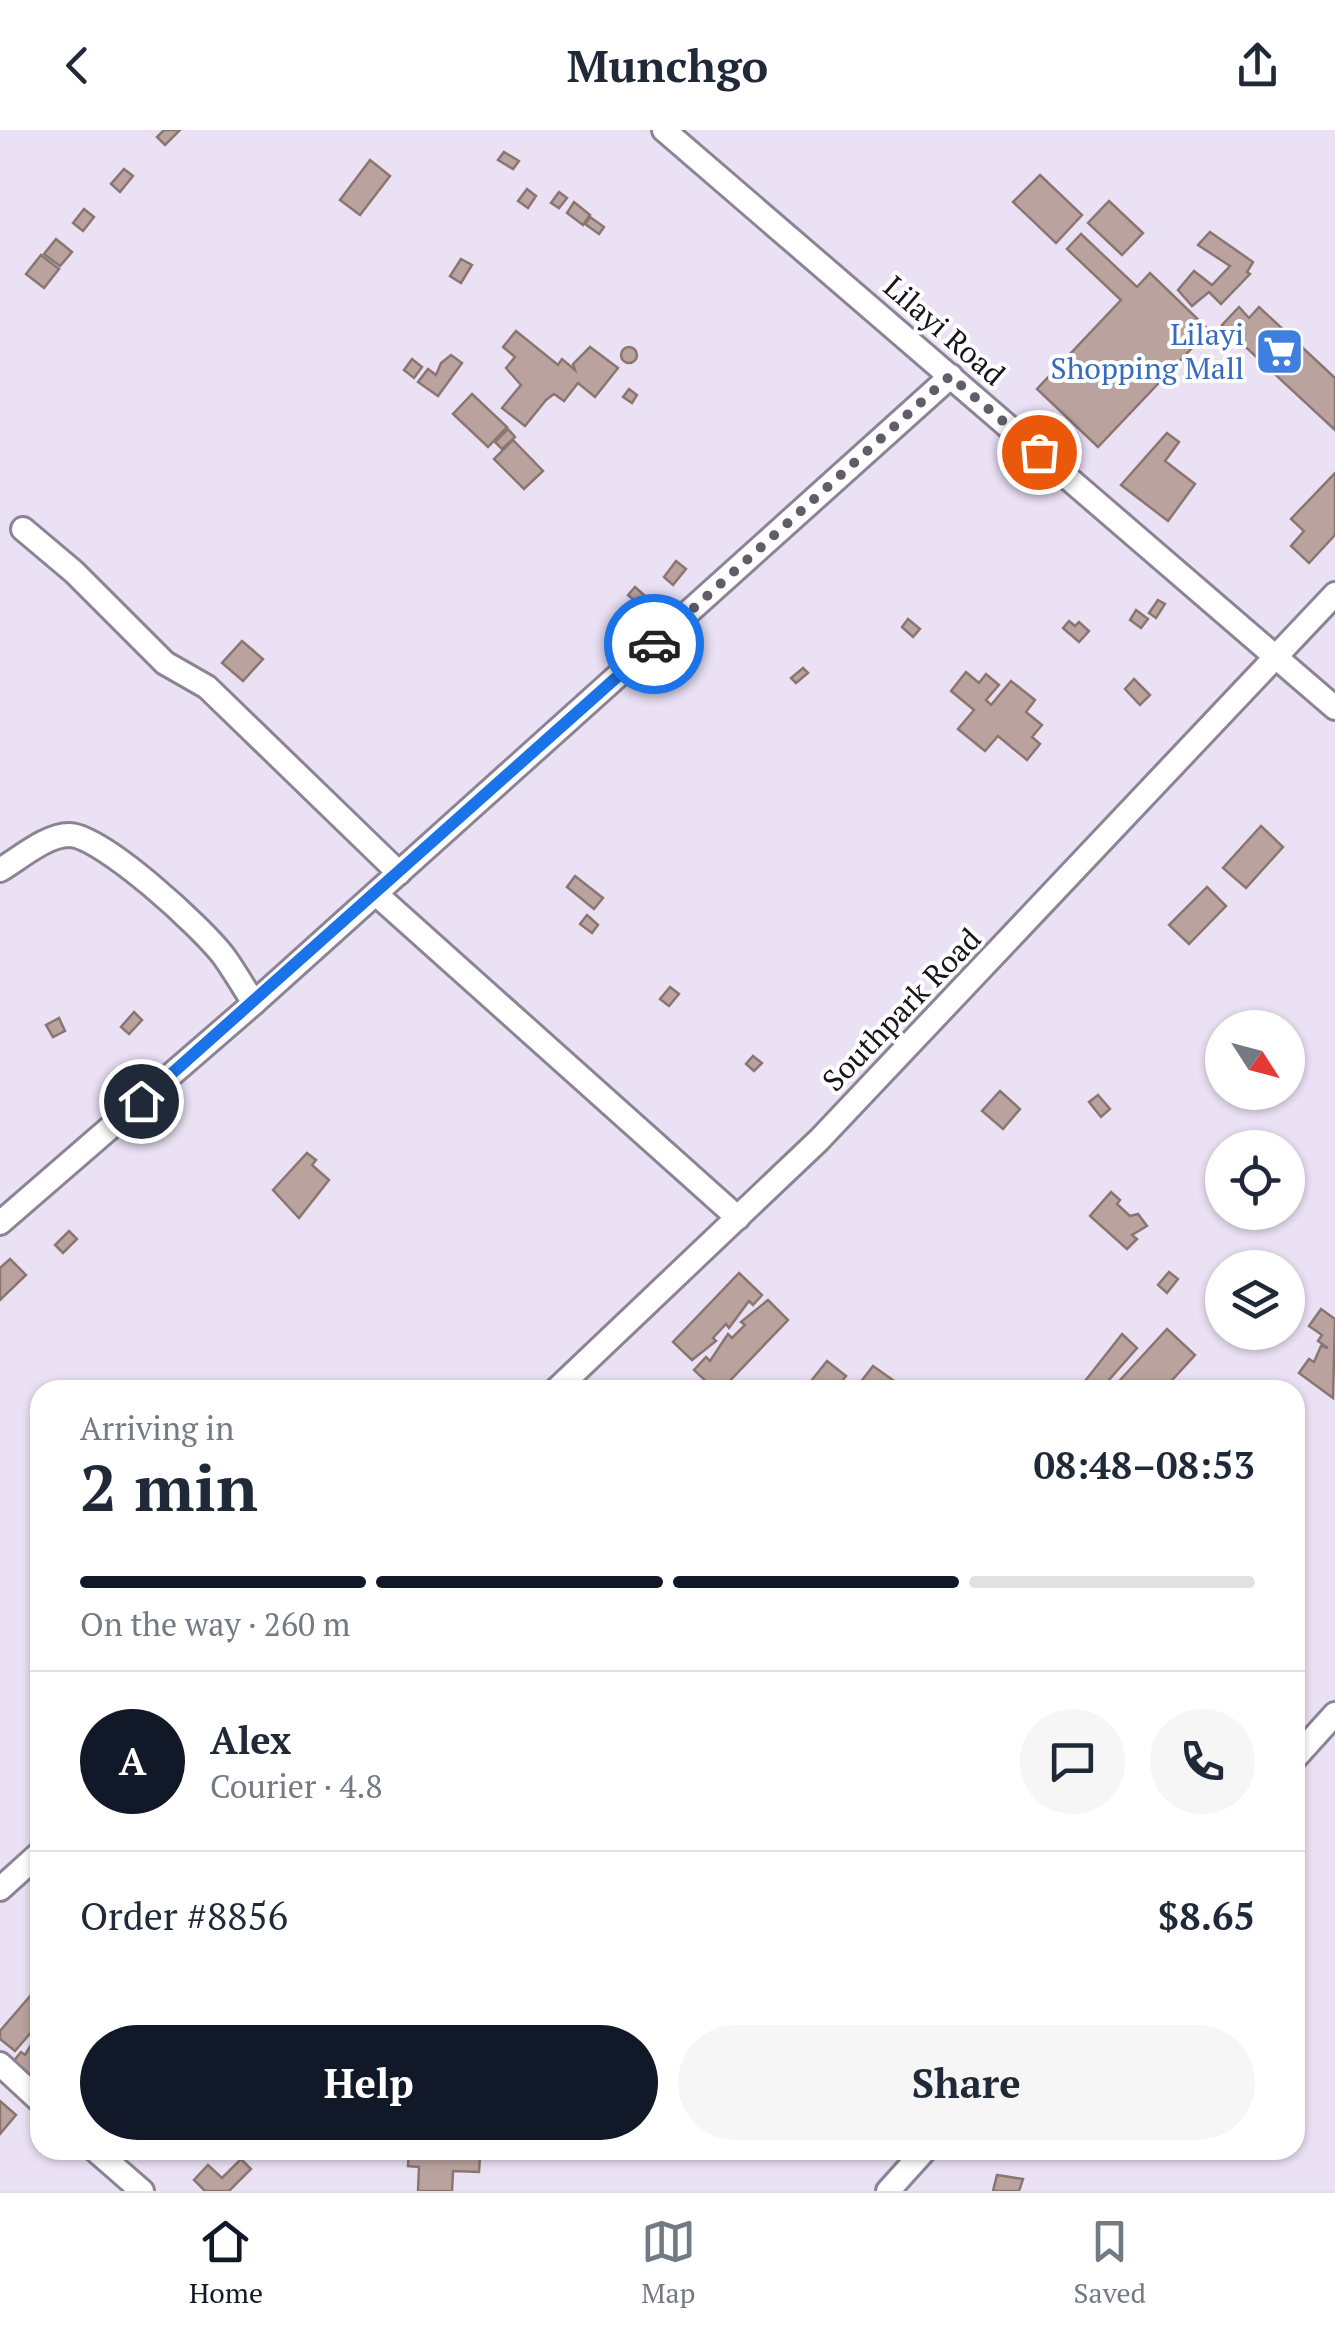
<!DOCTYPE html>
<html lang="en">
<head>
<meta charset="utf-8">
<style>
  :root { --surface:#fff; --page:#f6f6f7; --text:#1f2937; --muted:#747a83; --line:#e0e1e3; --accent:#111827 }
  body { margin:0; font-family:"PT Serif",serif; background:var(--page); color:var(--text); height:100vh; display:flex; flex-direction:column; font-size:38px; white-space:nowrap }
  * { box-sizing:border-box; margin:0 }
  p { font-size:32px; color:var(--muted) }
  .icon { flex:none; width:55px; height:55px; fill:none; stroke:currentColor; stroke-width:2; stroke-linecap:round; stroke-linejoin:round }
  .map { position:relative; flex:1; overflow:hidden }
  .panel { position:absolute; left:30px; top:1250px; width:1275px; height:780px; display:flex; flex-direction:column; background:var(--surface); border-radius:30px; box-shadow:0 2px 8px #0004 }
  .panel>* { flex:none }
  .needle { width:65px; rotate:126deg }
  .tools { position:absolute; left:1205px; top:880px; display:grid; gap:20px }
  .tools a { display:grid; place-items:center; width:100px; height:100px; border-radius:50%; background:var(--surface); box-shadow:0 2px 8px #0004; font-size:50px }
  .pin { position:absolute; display:grid; place-items:center; width:85px; height:85px; color:#fff; margin:-42px; border:5px solid #fff; border-radius:50%; box-shadow:0 2px 10px #0007 }
  .courier { position:absolute; display:grid; place-items:center; width:100px; height:100px; margin:-50px; border:8px solid #1a73e8; border-radius:50%; background:#fff; color:#222; box-shadow:0 2px 12px #0007 }
  .head em { font-style:normal; font-weight:800 }
  .head div { display:flex; flex-direction:column-reverse }
  .head { display:flex; align-items:center; justify-content:space-between; height:170px; padding:0 50px }
  h1 { font-size:65px; font-weight:800; line-height:75px }
  .bar { display:grid; grid-template-columns:repeat(4,1fr); gap:15px 10px; align-content:center; height:120px; padding:0 50px }
  .bar i { height:12px; border-radius:8px; background:var(--line) }
  .bar .current { background:var(--accent) }
  .bar p { grid-column:span 4 }
  .line { display:flex; align-items:center; gap:25px; padding:0 50px; border-top:2px solid var(--line) }
  .line div { flex:1 }
  .round { display:grid; place-items:center; flex:none; width:105px; height:105px; border-radius:52px; background:var(--page) }
  .primary-button { display:flex; gap:20px; margin-top:auto; padding:20px 50px }
  .primary-button a { flex:1; height:115px; border-radius:60px; background:var(--accent); color:#fff; font-size:40px; font-weight:800; line-height:115px; text-align:center }
  .primary-button a+a { background:var(--page); color:var(--text) }
  header { display:flex; justify-content:space-between; align-items:center; height:130px; padding:0 50px; background:var(--surface); font-size:45px; font-weight:800 }
  .tab-bar { display:flex; justify-content:space-around; align-items:center; height:140px; border-top:2px solid var(--line); background:var(--surface); font-size:28px; color:var(--muted) }
  .tab-bar a { display:grid; justify-items:center; gap:5px }
  .tab-bar .current { color:var(--accent) }
  .map>svg:first-child { display:block }
  .building { fill:#baa39e; stroke:#8b7570; stroke-width:2.5 }
  .lines { fill:none; stroke-linecap:round; stroke-linejoin:round }
  .minor-casing { stroke:#8c8495; stroke-width:28 }
  .minor { stroke:#fff; stroke-width:22 }
  .done { stroke:#615c67; stroke-width:10; stroke-dasharray:0 18 }
  .route { stroke:#1a73e8; stroke-width:12 }
  .labels { text-anchor:middle; stroke-width:8; stroke-linejoin:round; paint-order:stroke }
  .street-label { font-size:30px; fill:#17141b; stroke:#fff }
  .shop-label { font-size:30px; fill:#366cbe; stroke:#fff; text-anchor:end }
</style>
</head>
<body>
<header><svg class="icon" aria-label="back" viewBox="0 0 24 24"><path d="M15 5l-7 7 7 7"/></svg>Munchgo<svg class="icon" aria-label="share" viewBox="0 0 24 24"><path d="M12 15V3M7 8l5-5 5 5M5 13v7h14v-7"/></svg></header>
<div class="map">
<svg width="1335" height="2061" viewBox="0 0 1335 2061">
  <rect width="100%" height="100%" fill="#eae1f4"/>
  <g class="building">
    <path d="M164,0H180L165,15L157,7Z"/>
    <path d="M504,22L519,31L513,39L498,30Z"/>
    <path d="M370,30L390,46L360,85L340,70Z"/>
    <path d="M124,39L133,46L120,62L111,54Z"/>
    <path d="M1040,45L1082,85L1056,113L1013,72Z"/>
    <path d="M527,59L536,66L528,78L518,71Z"/>
    <path d="M559,62L567,68L559,78L551,73Z"/>
    <path d="M1109,71L1143,103L1122,125L1088,93Z"/>
    <path d="M574,72L590,85L583,95L567,83Z"/>
    <path d="M84,79L94,87L83,101L73,93Z"/>
    <path d="M590,87L604,97L599,104L585,94Z"/>
    <path d="M1210,102L1253,132L1247,142L1250,144L1221,174L1209,162L1192,176L1178,160L1194,141L1212,155L1230,136L1198,115Z"/>
    <path d="M1081,104L1137,157L1150,143L1209,200L1098,317L1037,259L1121,170L1067,119Z"/>
    <path d="M56,109L72,122L60,136L44,124Z"/>
    <path d="M41,125L59,139L44,158L26,144Z"/>
    <path d="M461,129L472,135L461,153L450,146Z"/>
    <path d="M1239,177L1249,188L1259,177L1335,248V300L1222,195Z"/>
    <path d="M516,201L558,235L562,229L575,240L573,234L590,217L618,238L595,267L578,253L564,271L554,264L546,270L525,296L502,278L521,255L506,238L515,227L503,217Z"/>
    <circle cx="629" cy="225" r="8"/>
    <path d="M451,225L462,233L438,266L418,252L428,239L436,245L441,233Z"/>
    <path d="M412,229L422,237L414,248L404,240Z"/>
    <path d="M629,259L637,265L632,273L623,267Z"/>
    <path d="M472,264L507,297L488,317L453,284Z"/>
    <path d="M508,299L515,307L502,319L495,312Z"/>
    <path d="M1167,303L1179,312L1165,331L1195,354L1168,391L1121,355Z"/>
    <path d="M513,310L543,341L524,359L494,329Z"/>
    <path d="M1335,343V405L1309,433L1291,416L1304,401L1291,389Z"/>
    <path d="M676,431L686,439L673,455L664,447Z"/>
    <path d="M635,457L653,473L646,480L628,465Z"/>
    <path d="M1158,470L1165,474L1156,488L1149,483Z"/>
    <path d="M1136,480L1148,489L1141,498L1130,490Z"/>
    <path d="M908,489L920,499L913,507L902,497Z"/>
    <path d="M1069,491L1075,496L1079,492L1089,501L1079,512L1063,498Z"/>
    <path d="M242,511L263,529L243,551L222,533Z"/>
    <path d="M803,538L808,543L796,553L791,548Z"/>
    <path d="M966,542L979,553L986,544L999,555L986,570L991,575L1011,551L1035,570L1026,582L1042,595L1032,607L1040,614L1027,630L998,606L985,621L958,599L974,580L951,561Z"/>
    <path d="M1134,549L1150,565L1140,575L1125,559Z"/>
    <path d="M1261,696L1283,717L1246,758L1223,738Z"/>
    <path d="M575,746L603,768L594,779L567,757Z"/>
    <path d="M1207,757L1226,776L1189,814L1169,795Z"/>
    <path d="M587,785L598,795L592,803L580,794Z"/>
    <path d="M670,857L679,864L669,876L660,869Z"/>
    <path d="M134,882L142,890L129,904L121,897Z"/>
    <path d="M59,888L65,901L53,907L46,895Z"/>
    <path d="M753,926L762,933L754,941L746,934Z"/>
    <path d="M1000,961L1020,979L1003,999L982,981Z"/>
    <path d="M1098,965L1110,979L1101,987L1089,972Z"/>
    <path d="M307,1023L316,1030L312,1035L329,1050L299,1088L273,1060Z"/>
    <path d="M1111,1062L1120,1070L1117,1074L1130,1086L1138,1084L1147,1096L1132,1105L1137,1109L1127,1119L1090,1086Z"/>
    <path d="M69,1101L77,1109L63,1123L55,1115Z"/>
    <path d="M10,1129L26,1145L0,1170V1138Z"/>
    <path d="M1169,1142L1178,1149L1167,1163L1158,1155Z"/>
    <path d="M739,1143L762,1165L753,1175L749,1171L729,1198L726,1194L713,1208L716,1211L692,1230L673,1212Z"/>
    <path d="M768,1170L788,1190L721,1260H715L694,1240L706,1227L710,1231L728,1204L732,1208L745,1195L741,1192Z"/>
    <path d="M1321,1179L1335,1189L1333,1268L1299,1243L1309,1229L1314,1232L1321,1216L1328,1218L1318,1211L1322,1205L1309,1196Z"/>
    <path d="M1167,1199L1195,1225L1163,1260H1111Z"/>
    <path d="M1122,1204L1137,1218L1100,1260H1078Z"/>
    <path d="M827,1231L846,1246L835,1260H804Z"/>
    <path d="M873,1236L907,1260H871L860,1253Z"/>
    <path d="M31,1865L40,1873V1892L15,1921L0,1909V1901Z"/>
    <path d="M37,1905L40,1907V1956L12,1933L21,1922L25,1925Z"/>
    <path d="M0,1971L16,1985L0,2004Z"/>
    <path d="M409,2020H490V2027H480L479,2042L453,2041L452,2061H418L419,2037L408,2036Z"/>
    <path d="M241,2029L251,2039L229,2061H205L194,2050L208,2035L222,2048Z"/>
    <path d="M997,2045L1023,2049L1019,2061H993Z"/>
  </g>
  <g class="lines">
    <defs>
      <g id="minor">
        <path d="M664,0L1335,578"/>
        <path d="M23,399L74,442L165,533L207,557L399,743"/>
        <path d="M0,740C19,729 46,705 69,705C102,705 204,799 225,828C235,842 244,858 254,873"/>
        <path d="M376,764L738,1088"/>
        <path d="M0,1093L254,873L951,246"/>
        <path d="M556,1260L819,1010L1335,464"/>
        <path d="M1295,1628L1335,1584"/>
        <path d="M0,1759L40,1723"/>
        <path d="M0,1934L40,1971"/>
        <path d="M95,2020L142,2061"/>
        <path d="M888,2061L925,2020"/>
      </g>
    </defs>
    <use href="#minor" class="minor-casing"/>
    <use href="#minor" class="minor"/>
  </g>
  <g class="lines">
    <path class="done" d="M654,514L950,246L1039,322"/>
    <path class="route" d="M141,971L654,514"/>
  </g>
  <defs>
    <symbol id="supermarket-square" viewBox="-11 -11 22 22"><rect x="-9" y="-9" width="18" height="18" rx="4" fill="#3f7fe0" stroke="#fff"/><path d="M-6-5.5h2.5l.6 2H6L4.5 2H-2.5L-4.4-4H-6ZM-1.5 3.2a1.3 1.3 0 1 0 .1 0ZM3 3.2a1.3 1.3 0 1 0 .1 0Z" fill="#fff"/></symbol>
  </defs>
  <g fill-rule="evenodd">
    <use href="#supermarket-square" x="1252" y="194" width="55" height="55"/>
  </g>
  <g class="labels">
    <g class="street-label">
      <text transform="translate(944 201) rotate(41)" y="10">Lilayi Road</text>
      <text transform="translate(902 880) rotate(-46)" y="10">Southpark Road</text>
    </g>
    <g class="shop-label">
      <text x="1244" y="215">Lilayi<tspan x="1244" dy="34">Shopping Mall</tspan></text>
    </g>
  </g>
</svg>
<div class="tools">
<a><svg class="needle" viewBox="-14 -14 28 28"><path d="M0-13l5 13h-10z" fill="#e53935"/><path d="M0 13l5-13h-10z" fill="#747a83"/></svg></a>
<a><svg class="icon" aria-label="locate" viewBox="0 0 24 24"><circle cx="12" cy="12" r="6"/><path d="M12 2v4M12 18v4M2 12h4M18 12h4"/></svg></a>
<a><svg class="icon" aria-label="layers" viewBox="0 0 24 24"><path d="M12 4l9 5-9 5-9-5zM3 14l9 5 9-5"/></svg></a>
</div>
<div class="pin" style="left:1039px;top:322px;background:#ea580c"><svg class="icon" aria-label="bag" viewBox="0 0 24 24"><path d="M5 8h14l-1 12H6zM9 8a3 3 0 0 1 6 0"/></svg></div>
<div class="pin" style="left:141px;top:971px;background:#1f2937"><svg class="icon" aria-label="home" viewBox="0 0 24 24"><path d="M3 11l9-7 9 7M6 9v11h12V9"/></svg></div>
<div class="courier" style="left:654px;top:514px"><svg class="icon" aria-label="car" viewBox="0 0 24 24"><path d="M5 17H2v-5l4-1 3-4h7l3 4 3 1v5h-3M9 17h6M6 11h13"/><circle cx="7" cy="17" r="2"/><circle cx="17" cy="17" r="2"/></svg></div>
<section class="panel">
<div class="head"><div><h1>2 min</h1><p>Arriving in</p></div><em>08:48–08:53</em></div>
<div class="bar"><i class="current"></i><i class="current"></i><i class="current"></i><i></i><p>On the way · 260 m</p></div>
<div class="line" style="height:180px"><b class="round" style="background:var(--accent);color:#fff">A</b><div><b>Alex</b><p>Courier · 4.8</p></div><a class="round"><svg class="icon" aria-label="chat" viewBox="0 0 24 24"><path d="M4 5h16v11H9l-5 4z"/></svg></a><a class="round"><svg class="icon" aria-label="phone" viewBox="0 0 24 24"><path d="M5 4h4l2 5-3 2q2 4 5 5l2-3 5 2v4C11 20 4 13 5 4z"/></svg></a></div>
<div class="line" style="height:130px"><div>Order #8856</div><b>$8.65</b></div>
<div class="primary-button"><a>Help</a><a>Share</a></div>
</section>
</div>
<nav class="tab-bar">
<a class="current"><svg class="icon" aria-label="home" viewBox="0 0 24 24"><path d="M3 11l9-7 9 7M6 9v11h12V9"/></svg>Home</a>
<a><svg class="icon" aria-label="map" viewBox="0 0 24 24"><path d="M3 6l6-2 6 2 6-2v14l-6 2-6-2-6 2zM9 4v14M15 6v14"/></svg>Map</a>
<a><svg class="icon" aria-label="saved" viewBox="0 0 24 24"><path d="M7 4h10v16l-5-4-5 4z"/></svg>Saved</a>
</nav>
</body>
</html>
